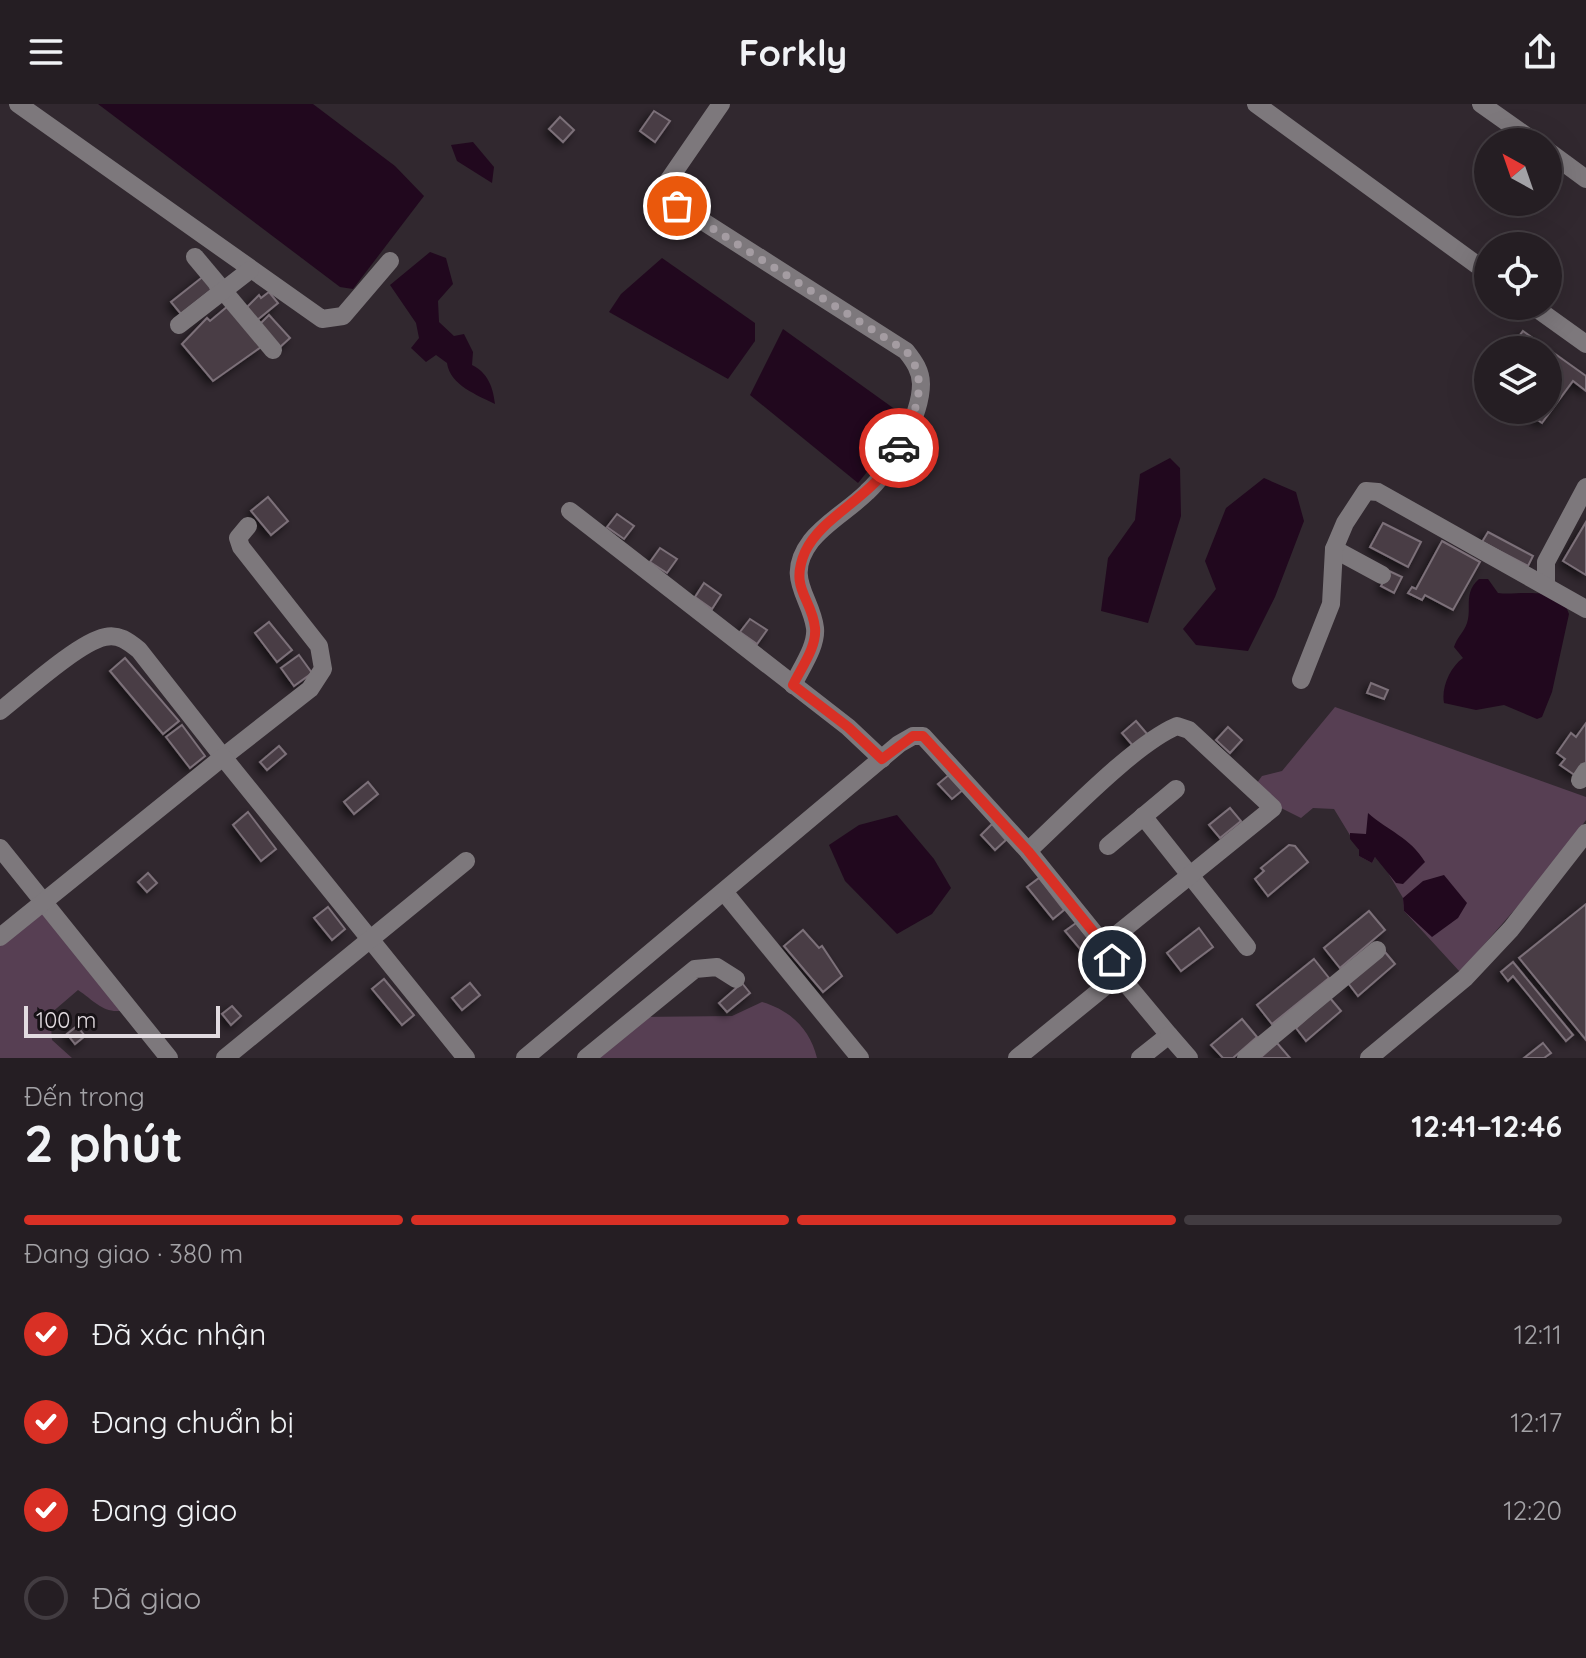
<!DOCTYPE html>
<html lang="vi">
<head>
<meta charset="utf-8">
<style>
  :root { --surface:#251e23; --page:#2d272b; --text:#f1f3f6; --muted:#a3a2a6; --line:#423c41; --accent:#d93025 }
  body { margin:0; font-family:Quicksand,sans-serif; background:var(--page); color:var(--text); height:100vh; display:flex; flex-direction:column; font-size:30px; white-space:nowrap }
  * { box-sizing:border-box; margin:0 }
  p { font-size:26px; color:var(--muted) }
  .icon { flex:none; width:44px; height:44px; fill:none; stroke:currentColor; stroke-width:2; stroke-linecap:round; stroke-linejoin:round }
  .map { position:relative; height:954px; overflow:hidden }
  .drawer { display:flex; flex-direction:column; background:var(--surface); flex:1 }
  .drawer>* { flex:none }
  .needle { width:52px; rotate:320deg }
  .tools { position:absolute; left:1474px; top:24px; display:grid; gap:16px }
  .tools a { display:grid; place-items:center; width:88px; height:88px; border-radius:50%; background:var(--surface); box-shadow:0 8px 32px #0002,0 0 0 2px var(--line); font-size:40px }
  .scale { position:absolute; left:24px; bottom:20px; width:196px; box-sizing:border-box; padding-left:8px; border:4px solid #e2dbe0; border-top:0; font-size:22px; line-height:28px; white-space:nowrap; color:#e2dbe0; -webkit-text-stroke:6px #171216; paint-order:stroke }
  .pin { position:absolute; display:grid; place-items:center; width:68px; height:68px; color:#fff; margin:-34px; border:4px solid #fff; border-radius:50%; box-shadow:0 2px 8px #0007 }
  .courier { position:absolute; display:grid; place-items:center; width:80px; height:80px; margin:-40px; border:6px solid #d93025; border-radius:50%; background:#fff; color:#222; box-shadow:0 2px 10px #0007 }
  .headline em { font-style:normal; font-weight:700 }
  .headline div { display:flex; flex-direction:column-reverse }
  .headline { display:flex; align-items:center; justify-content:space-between; height:136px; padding:0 24px }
  h1 { font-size:52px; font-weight:700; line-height:60px }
  .bar { display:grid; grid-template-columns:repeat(4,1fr); gap:12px 8px; align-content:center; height:96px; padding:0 24px }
  .bar i { height:10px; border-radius:6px; background:var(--line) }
  .bar .current { background:var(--accent) }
  .bar p { grid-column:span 4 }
  ol { padding:0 24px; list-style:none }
  li { display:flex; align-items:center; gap:24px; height:88px }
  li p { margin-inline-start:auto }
  li .icon { padding:8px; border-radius:50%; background:var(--accent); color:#fff; stroke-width:4 }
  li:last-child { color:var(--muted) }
  li i { width:44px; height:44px; border:4px solid var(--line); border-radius:50% }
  header { display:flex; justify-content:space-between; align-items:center; height:104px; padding:0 24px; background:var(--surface); font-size:36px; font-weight:700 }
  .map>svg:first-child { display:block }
  .green { fill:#573f53 }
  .water { fill:#21081e }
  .building { fill:#483e45; stroke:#7c7079; stroke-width:2; filter:url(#shadow) }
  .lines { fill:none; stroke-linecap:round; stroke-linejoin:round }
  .minor { stroke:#7d787c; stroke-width:18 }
  .done { stroke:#a49ca2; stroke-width:8; stroke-dasharray:0 14.4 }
  .route { stroke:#d93025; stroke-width:10 }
</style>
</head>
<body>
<header><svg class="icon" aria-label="menu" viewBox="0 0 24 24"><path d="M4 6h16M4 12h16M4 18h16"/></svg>Forkly<svg class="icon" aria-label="share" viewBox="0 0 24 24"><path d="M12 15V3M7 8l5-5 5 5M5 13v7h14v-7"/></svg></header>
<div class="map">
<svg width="1586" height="954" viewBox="0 0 1586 954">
  <defs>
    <filter id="shadow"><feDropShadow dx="-3.5" dy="3.5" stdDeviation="4" flood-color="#0009"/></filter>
  </defs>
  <rect width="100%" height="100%" fill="#31282f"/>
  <g class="green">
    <path d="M1335,603L1586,693V716L1552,763L1460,868L1404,807L1403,794L1381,757L1375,753L1372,759L1359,752V746L1334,705L1313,704L1301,714L1275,701L1254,683L1262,672L1282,667Z"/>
    <path d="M43,802L126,906C104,911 96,898 78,886L50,910L52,936L72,954H0V837Z"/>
    <path d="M762,898C790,906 810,925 817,954H590L637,913L732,912Z"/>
  </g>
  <g class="water">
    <path d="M98,0H313L395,62L424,92L353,185L340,183Z"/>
    <path d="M473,38L494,63L492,79L457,57L451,41Z"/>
    <path d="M430,148L446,154L453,180L438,197L439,218L454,232L464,230L473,248L472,261C488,269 493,283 495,300C477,291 450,281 447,259L436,251L426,258L411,244L419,234L416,219L390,181Z"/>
    <path d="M662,154L755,219V237L728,275L609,208L621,190Z"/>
    <path d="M783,225L896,306L875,358L858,379L750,291Z"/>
    <path d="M1170,354L1180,364L1181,412L1148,519L1101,507L1108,454L1135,416L1140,370Z"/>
    <path d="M1264,374L1296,388L1304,417L1275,493L1248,547L1196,541L1183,525L1216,485L1205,457L1226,404Z"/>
    <path d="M1479,475H1488L1498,489C1519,492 1560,480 1569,510L1552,588L1542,613L1537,615L1504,601L1476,606L1444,599C1441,584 1450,563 1463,554L1454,543C1457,533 1464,528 1467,519C1472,504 1463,489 1479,475Z"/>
    <path d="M1368,709C1388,727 1410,733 1425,758L1403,780L1396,779L1375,753L1372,759L1359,752V746L1350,735V729L1366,730Z"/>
    <path d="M897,711L934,755L951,784L932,810L897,830L845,777L829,741L859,721Z"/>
    <path d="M1444,771L1467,799L1458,814L1432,833L1404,807L1403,794L1423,777Z"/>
  </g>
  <g class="building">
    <path d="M654,7L670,17L655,38L640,27Z"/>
    <path d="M560,13L574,26L563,38L549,25Z"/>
    <path d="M205,171L211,186L181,210L171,198Z"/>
    <path d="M269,188L278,199L256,217L246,204L259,191L261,194Z"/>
    <path d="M228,202L261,243L213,277L182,240L207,214L210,217Z"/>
    <path d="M269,211L290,234L279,244L259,221Z"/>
    <path d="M1523,227L1586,272V287L1573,277L1542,319L1523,306H1548V246H1509Z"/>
    <path d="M268,393L288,417L271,431L251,407Z"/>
    <path d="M617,410L634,422L624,435L607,423Z"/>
    <path d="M1586,418V471L1563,457Z"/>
    <path d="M1383,419L1421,438L1408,463L1370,443Z"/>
    <path d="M1488,428L1533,452L1528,462L1482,438Z"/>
    <path d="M1442,437L1480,458L1453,506L1425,491L1422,496L1408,489L1412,483L1416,485Z"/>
    <path d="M660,444L677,455L667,469L650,458Z"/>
    <path d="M1389,467L1402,473L1394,489L1381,482Z"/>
    <path d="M704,479L721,491L712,505L695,493Z"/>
    <path d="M750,515L767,526L757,540L740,528Z"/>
    <path d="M269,518L292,546L277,558L255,529Z"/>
    <path d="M299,551L312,569L294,582L281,564Z"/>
    <path d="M125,554L179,617L163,630L110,567Z"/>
    <path d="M1371,579L1388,586L1384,595L1367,589Z"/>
    <path d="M1136,617L1148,631L1134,643L1122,629Z"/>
    <path d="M1586,619V659L1576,672L1560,661L1565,655L1557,649L1571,629L1576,633Z"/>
    <path d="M182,621L205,652L190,664L166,633Z"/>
    <path d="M1228,623L1242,636L1230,649L1216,636Z"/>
    <path d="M279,642L286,650L267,666L260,658Z"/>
    <path d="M950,670L964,685L952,695L938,680Z"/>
    <path d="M368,678L378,690L354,710L344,698Z"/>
    <path d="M1230,704L1241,717L1220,734L1209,721Z"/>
    <path d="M248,708L276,745L261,757L233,721Z"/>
    <path d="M992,720L1006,736L995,746L981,731Z"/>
    <path d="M1289,741L1295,742L1308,758L1268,792L1255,775L1264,767L1261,764Z"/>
    <path d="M148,769L157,779L147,788L138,778Z"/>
    <path d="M1039,774L1064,806L1053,815L1027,783Z"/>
    <path d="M1586,800V936L1519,854Z"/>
    <path d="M328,803L345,825L332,836L314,814Z"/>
    <path d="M1369,807L1385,826L1340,864L1324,844Z"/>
    <path d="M1076,819L1091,838L1081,846L1065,827Z"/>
    <path d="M1199,824L1213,843L1181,867L1167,849Z"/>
    <path d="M803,826L819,844L822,842L842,872L823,888L784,842Z"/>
    <path d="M1385,848L1395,860L1358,892L1348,879Z"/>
    <path d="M1314,855L1329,874L1272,920L1257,901Z"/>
    <path d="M1513,858L1573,931L1566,937L1513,872L1508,877L1501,868Z"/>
    <path d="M384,875L414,911L402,921L372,885Z"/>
    <path d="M470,879L480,891L462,906L452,894Z"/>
    <path d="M742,879L750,889L727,908L719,899Z"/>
    <path d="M1330,894L1341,907L1306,937L1296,924Z"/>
    <path d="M232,902L241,912L231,921L222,910Z"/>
    <path d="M1242,915L1257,933L1233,954H1223L1211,941Z"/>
    <path d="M77,922L85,932L75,940L67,930Z"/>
    <path d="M1277,939L1290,954H1260Z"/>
    <path d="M1543,939L1551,949L1544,954H1524Z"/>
  </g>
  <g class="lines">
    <g class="minor">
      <path d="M18,0L322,215L343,212L390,157"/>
      <path d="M721,0L668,77L665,85L668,95L906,247C914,257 921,267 921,280C921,312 890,367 867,388C850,405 826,418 811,437C783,474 811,492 815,524C817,542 801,564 793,581"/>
      <path d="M1256,0L1488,169"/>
      <path d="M1481,0L1535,38"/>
      <path d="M1548,47L1586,75"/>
      <path d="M195,153L273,246"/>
      <path d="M1533,202L1586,240"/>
      <path d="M179,221L250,166"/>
      <path d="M570,407L848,623L882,655"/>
      <path d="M1334,445L1382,471"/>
      <path d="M1546,479V458L1586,383"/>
      <path d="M1301,576L1331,500L1334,445L1345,419L1366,387L1378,388L1586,505"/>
      <path d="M0,607C23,589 79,538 105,533C119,530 128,537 139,546L223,653L310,585L323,565L319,542L241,443L238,434L248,422"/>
      <path d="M1580,676L1586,667"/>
      <path d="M1143,712L1247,843"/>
      <path d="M1108,742L1176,685"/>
      <path d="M0,744L169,954"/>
      <path d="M1028,747C1065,713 1134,640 1177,622L1189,626L1273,704L1104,841"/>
      <path d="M725,789L860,954"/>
      <path d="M0,833L223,653L466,954"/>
      <path d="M1119,871L1169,931L1140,954"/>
      <path d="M1169,931L1189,954"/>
      <path d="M225,954L466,757"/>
      <path d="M525,954L899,640L913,632H923L1028,747L1104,841L1119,871L1017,954"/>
      <path d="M586,954L695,865L717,863L736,875"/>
      <path d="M1246,954L1377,846"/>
      <path d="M1369,954L1465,874L1511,825L1586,729"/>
    </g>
  </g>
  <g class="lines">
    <path class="done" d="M677,102L906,247C932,278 913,312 899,344"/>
    <path class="route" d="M899,344C879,392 823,409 805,448C789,485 812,494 815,524C817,543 801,564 793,581L848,623L882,655L913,632H923L1028,747L1104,841L1112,856"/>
  </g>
</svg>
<div class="tools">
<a><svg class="needle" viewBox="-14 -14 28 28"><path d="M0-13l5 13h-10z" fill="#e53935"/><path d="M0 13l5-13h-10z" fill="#a3a2a6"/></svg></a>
<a><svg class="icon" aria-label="locate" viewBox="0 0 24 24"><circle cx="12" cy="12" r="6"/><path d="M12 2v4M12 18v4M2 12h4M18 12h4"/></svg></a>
<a><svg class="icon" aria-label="layers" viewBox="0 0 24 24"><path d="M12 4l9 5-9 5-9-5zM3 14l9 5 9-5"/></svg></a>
</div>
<div class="scale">100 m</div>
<div class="pin" style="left:677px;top:102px;background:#ea580c"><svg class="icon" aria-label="bag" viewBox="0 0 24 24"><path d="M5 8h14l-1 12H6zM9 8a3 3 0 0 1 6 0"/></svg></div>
<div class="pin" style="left:1112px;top:856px;background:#1f2937"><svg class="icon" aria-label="home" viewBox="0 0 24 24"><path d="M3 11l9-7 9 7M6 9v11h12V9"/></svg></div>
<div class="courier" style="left:899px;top:344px"><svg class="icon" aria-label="car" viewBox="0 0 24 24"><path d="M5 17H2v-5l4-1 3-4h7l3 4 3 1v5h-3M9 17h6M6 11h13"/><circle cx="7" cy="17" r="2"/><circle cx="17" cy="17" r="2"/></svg></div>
</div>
<section class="drawer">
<div class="headline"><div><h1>2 phút</h1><p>Đến trong</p></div><em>12:41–12:46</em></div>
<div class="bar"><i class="current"></i><i class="current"></i><i class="current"></i><i></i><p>Đang giao · 380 m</p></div>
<ol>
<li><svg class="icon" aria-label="check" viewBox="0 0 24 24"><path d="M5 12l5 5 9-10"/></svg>Đã xác nhận<p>12:11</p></li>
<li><svg class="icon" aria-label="check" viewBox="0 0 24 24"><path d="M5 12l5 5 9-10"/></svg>Đang chuẩn bị<p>12:17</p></li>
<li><svg class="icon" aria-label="check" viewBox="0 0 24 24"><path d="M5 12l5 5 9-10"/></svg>Đang giao<p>12:20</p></li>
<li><i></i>Đã giao</li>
</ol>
</section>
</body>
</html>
